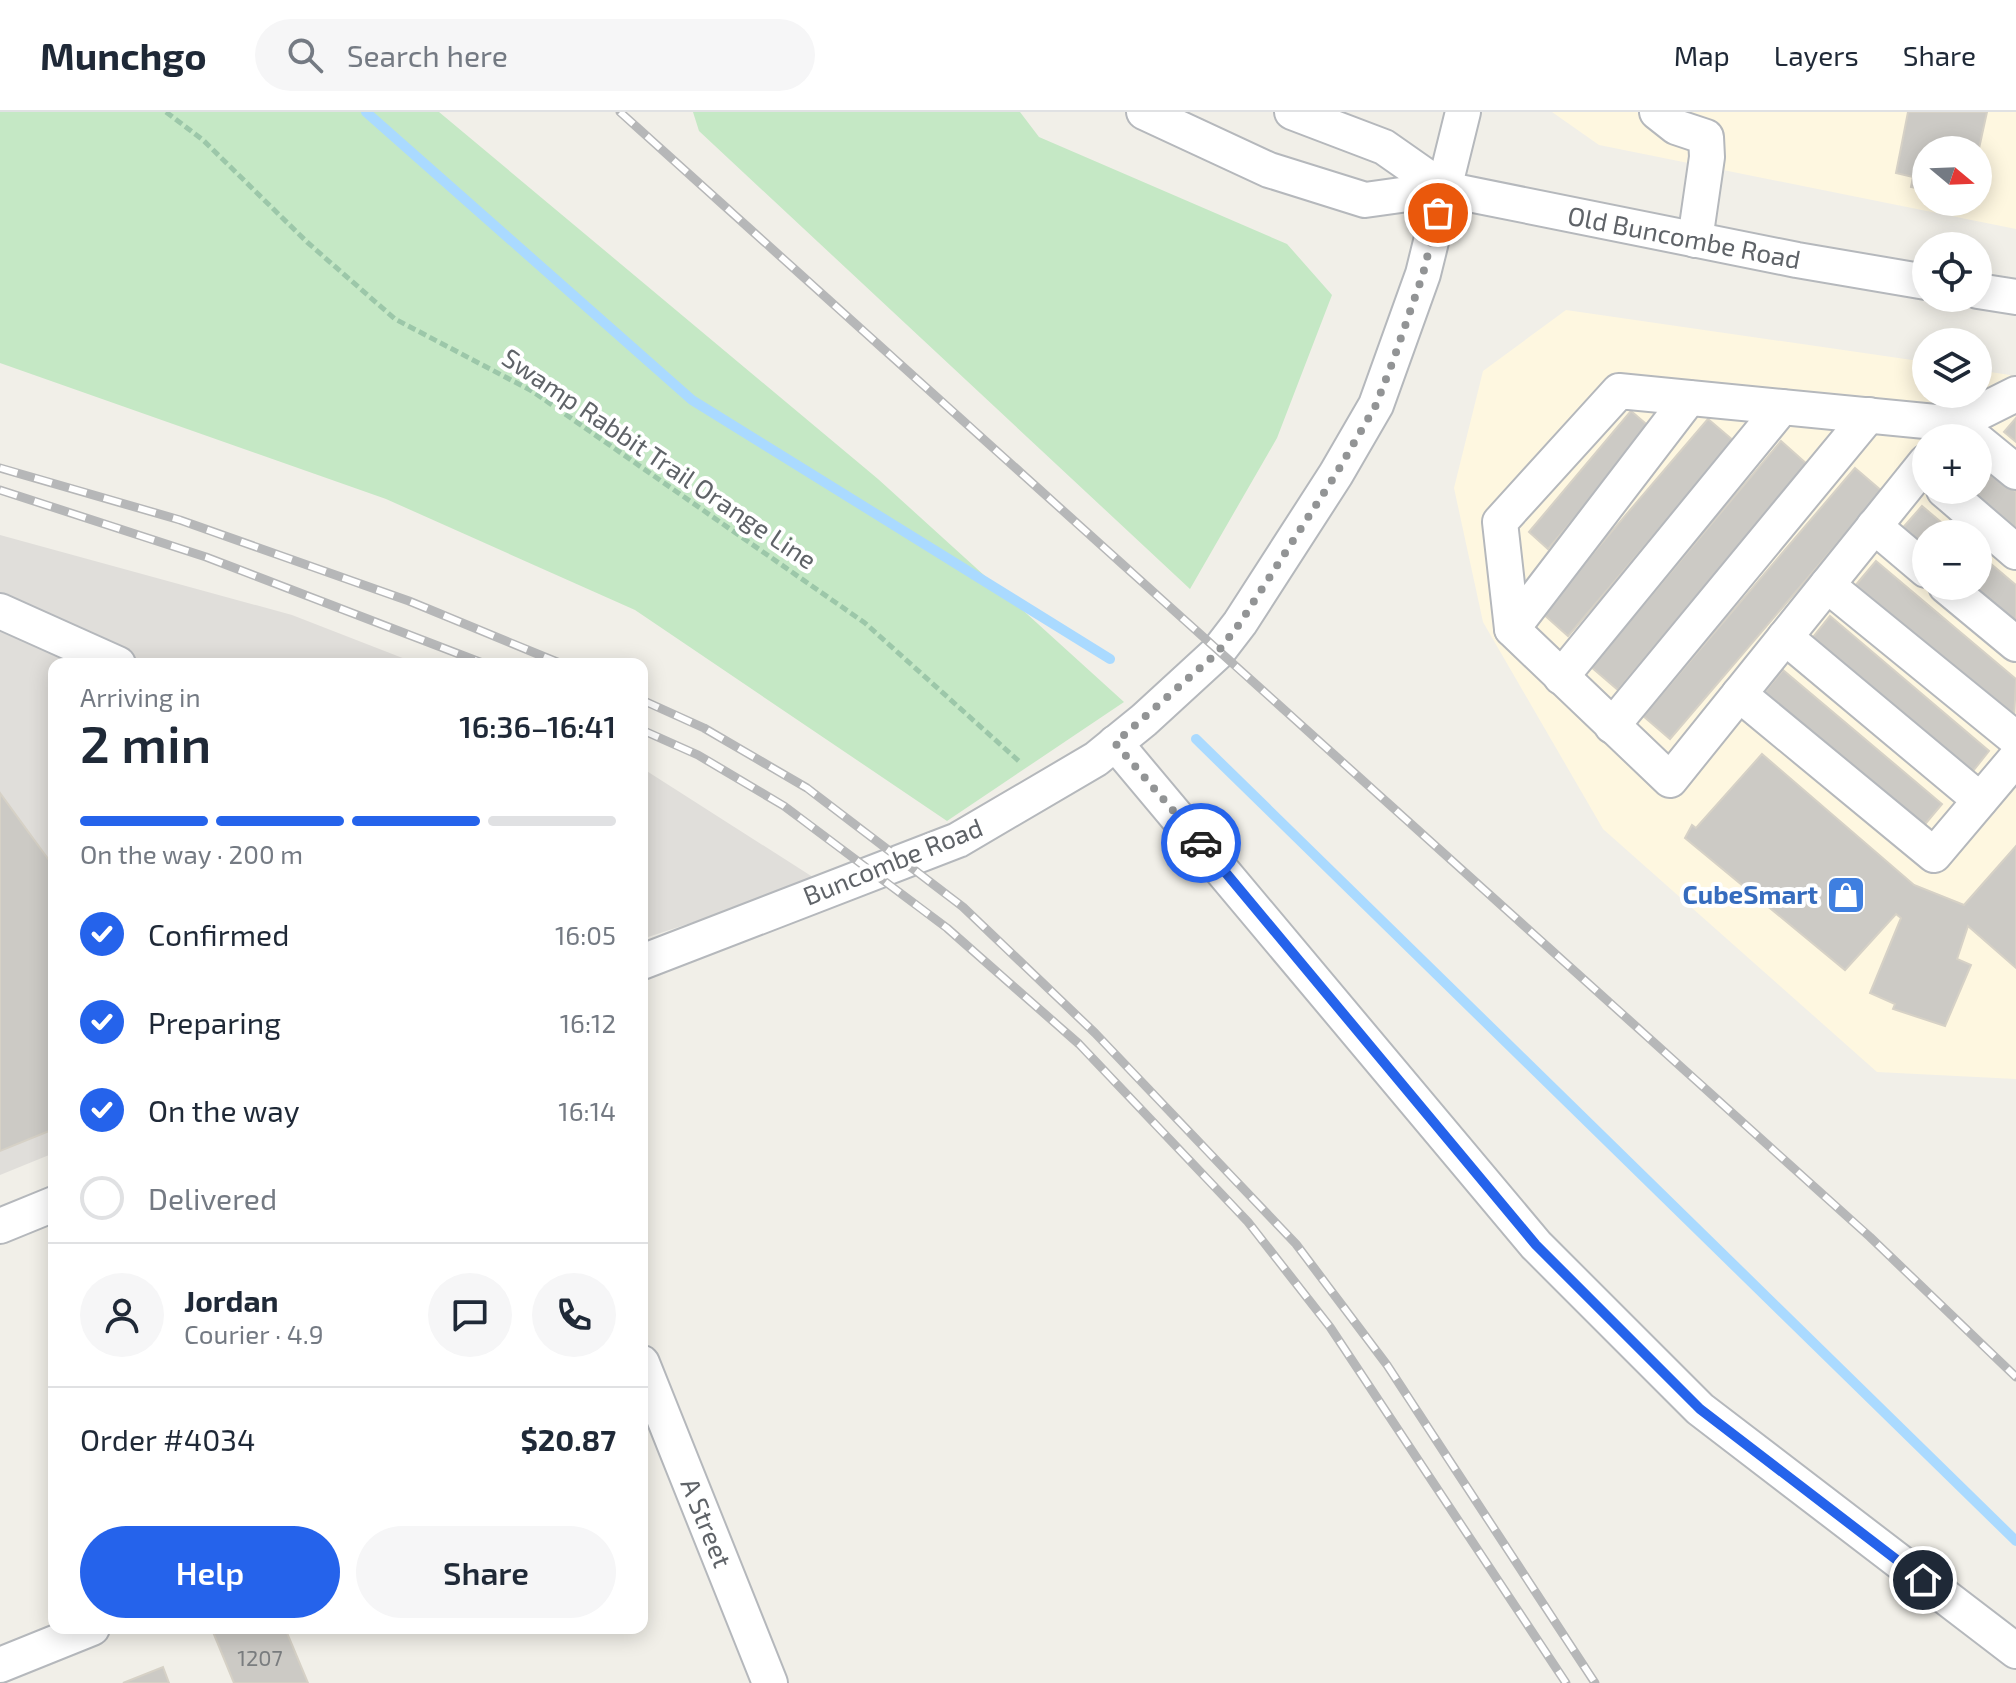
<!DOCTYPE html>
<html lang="en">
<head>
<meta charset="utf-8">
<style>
  :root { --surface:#fff; --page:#f6f6f7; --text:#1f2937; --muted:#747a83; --line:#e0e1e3; --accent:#2563eb }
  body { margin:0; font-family:"Exo 2",sans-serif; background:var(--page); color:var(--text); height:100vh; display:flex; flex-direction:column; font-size:30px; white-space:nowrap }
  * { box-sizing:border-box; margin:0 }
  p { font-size:26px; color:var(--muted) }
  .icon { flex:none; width:44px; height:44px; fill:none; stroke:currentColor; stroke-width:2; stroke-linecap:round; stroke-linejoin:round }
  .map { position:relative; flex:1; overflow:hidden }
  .side { position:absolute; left:48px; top:546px; width:600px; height:976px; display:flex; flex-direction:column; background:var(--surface); border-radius:16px; box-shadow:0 4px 20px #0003 }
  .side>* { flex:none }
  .needle { width:52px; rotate:109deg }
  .buttons { position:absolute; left:1912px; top:24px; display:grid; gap:16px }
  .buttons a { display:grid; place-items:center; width:80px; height:80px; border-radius:50%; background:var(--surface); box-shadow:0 4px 20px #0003; font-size:40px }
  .pin { position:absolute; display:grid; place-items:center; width:68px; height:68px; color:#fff; margin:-34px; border:4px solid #fff; border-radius:50%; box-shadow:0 2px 8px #0007 }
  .courier { position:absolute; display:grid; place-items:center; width:80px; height:80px; margin:-40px; border:6px solid #2563eb; border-radius:50%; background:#fff; color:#222; box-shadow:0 2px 10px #0007 }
  .summary em { font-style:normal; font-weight:600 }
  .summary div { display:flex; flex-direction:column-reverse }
  .summary { display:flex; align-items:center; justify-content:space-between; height:136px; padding:0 32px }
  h1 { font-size:52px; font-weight:600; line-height:60px }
  .bar { display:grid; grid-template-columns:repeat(4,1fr); gap:12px 8px; align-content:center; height:96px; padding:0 32px }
  .bar i { height:10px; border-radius:6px; background:var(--line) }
  .bar .selected { background:var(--accent) }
  .bar p { grid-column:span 4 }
  .line { display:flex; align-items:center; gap:20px; padding:0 32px; border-top:2px solid var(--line) }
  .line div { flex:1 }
  .round { display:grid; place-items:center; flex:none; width:84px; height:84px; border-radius:42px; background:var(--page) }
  ol { padding:0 32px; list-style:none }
  li { display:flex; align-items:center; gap:24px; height:88px }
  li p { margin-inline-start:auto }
  li .icon { padding:8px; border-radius:50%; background:var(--accent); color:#fff; stroke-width:4 }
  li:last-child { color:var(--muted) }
  li i { width:44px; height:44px; border:4px solid var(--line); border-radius:50% }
  .button { display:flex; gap:16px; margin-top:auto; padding:16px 32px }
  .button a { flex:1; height:92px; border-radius:48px; background:var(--accent); color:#fff; font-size:32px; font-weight:600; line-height:92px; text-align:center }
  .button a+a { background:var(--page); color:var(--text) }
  header { display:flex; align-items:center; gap:48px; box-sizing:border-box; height:112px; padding:0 40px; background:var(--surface); border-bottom:2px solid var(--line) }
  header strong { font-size:38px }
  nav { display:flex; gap:44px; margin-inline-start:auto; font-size:28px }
  .search { width:560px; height:72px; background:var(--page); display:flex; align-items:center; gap:20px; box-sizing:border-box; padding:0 28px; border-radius:44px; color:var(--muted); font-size:30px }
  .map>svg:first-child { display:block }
  .commercial { fill:#fef7e0; fill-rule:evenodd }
  .industrial { fill:#e0deda }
  .green { fill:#c5e8c5 }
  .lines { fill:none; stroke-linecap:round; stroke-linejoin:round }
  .stream { stroke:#aadaff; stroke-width:10 }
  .building { fill:#cccac5; stroke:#d6d1c6; stroke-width:2 }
  .minor-casing { stroke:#b5b8bc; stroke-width:38 }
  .path { stroke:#9cc7a9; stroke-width:5; stroke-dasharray:8 4; stroke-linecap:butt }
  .minor { stroke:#fff; stroke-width:34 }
  .rail-casing { stroke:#b6b7b8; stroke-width:9 }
  .rail { stroke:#fff; stroke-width:6; stroke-dasharray:18; stroke-linecap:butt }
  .done { stroke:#929495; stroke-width:8; stroke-dasharray:0 14.4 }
  .route { stroke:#2563eb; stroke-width:10 }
  .labels { text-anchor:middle; stroke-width:8; stroke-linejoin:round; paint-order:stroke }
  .number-label { font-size:22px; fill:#7a7d7f }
  .street-label { font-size:26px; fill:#5f6368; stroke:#fff }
  .shop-label { font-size:26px; font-weight:bold; fill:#366cbe; stroke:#fff; text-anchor:end }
</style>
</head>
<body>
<header>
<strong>Munchgo</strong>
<div class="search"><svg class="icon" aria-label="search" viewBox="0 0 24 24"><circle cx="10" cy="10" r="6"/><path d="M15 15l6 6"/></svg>Search here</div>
<nav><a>Map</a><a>Layers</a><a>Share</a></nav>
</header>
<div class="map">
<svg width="2016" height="1571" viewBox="0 0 2016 1571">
  <rect width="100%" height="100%" fill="#f1efe8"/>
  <g class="commercial">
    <path d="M1552,0H2016V117L1599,33ZM1926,38H1978V90H1926Z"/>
    <path d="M1566,198L1926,250V282H1978V258L2016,264V967L1877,960L1603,717L1483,510L1454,376L1483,259ZM1926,326H1978V378H1926ZM1926,422H1978V474H1926Z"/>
  </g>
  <g class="industrial">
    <path d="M0,423L292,503L418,552H54V1041L0,1063Z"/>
    <path d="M642,656L819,769L642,827Z"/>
  </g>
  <g class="green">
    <path d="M0,0H439L878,367L1124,590L947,709L635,498L386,387L0,251Z"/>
    <path d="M693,0H1020L1039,25L1287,132L1332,183L1277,326L1190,477L699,19Z"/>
  </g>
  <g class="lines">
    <g class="stream">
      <path d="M366,0L692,288L1110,547"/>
      <path d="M1196,627L2016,1429"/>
    </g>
  </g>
  <g class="building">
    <path d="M1908,0H1987L1978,41V38H1926V78L1911,75L1913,65L1896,61Z"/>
    <path d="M1631,299L1651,316L1548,437L1529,420Z"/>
    <path d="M2016,306V330L2004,320Z"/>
    <path d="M1708,307L1734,329L1568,524L1542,501Z"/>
    <path d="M1781,329L1807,352L1618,578L1591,555Z"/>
    <path d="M1978,348L2016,380V423L1963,378H1978Z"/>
    <path d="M1855,356L1882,379L1670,627L1643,604Z"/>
    <path d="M1922,394L1955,422H1926V440L1900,419Z"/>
    <path d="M1978,441L2016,473V516L1966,474H1978Z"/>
    <path d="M1876,449L2016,567L2014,608L1855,474Z"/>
    <path d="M1830,504L1989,639L1969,664L1809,530Z"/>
    <path d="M1783,558L1942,692L1921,717L1762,583Z"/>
    <path d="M1762,642L1914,773L1964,793L2016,734V856L1968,814L1957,847L1971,853L1945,914L1893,897L1895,892L1870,881L1901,806L1896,802L1845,858L1685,726L1692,713L1696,716Z"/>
    <path d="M0,681L54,755V1017L0,1039Z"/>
    <path d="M224,1516H285L308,1571H234L213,1520Z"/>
    <path d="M163,1555L169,1571H123Z"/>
  </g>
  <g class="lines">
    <defs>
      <g id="minor">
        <path d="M1144,0L1269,58L1365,88L1444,77L1797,148L1926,170"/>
        <path d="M1292,0L1384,35L1444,77"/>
        <path d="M1657,0L1676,15L1706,25L1707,45L1695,128"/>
        <path d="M1978,179L2016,185"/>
        <path d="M1945,326L1956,312L2016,282"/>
        <path d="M1978,329L2016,360"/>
        <path d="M1926,350L1670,668L1512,517L1500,410L1619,279L1956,312L1974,326"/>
        <path d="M1944,378L2016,440"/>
        <path d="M1874,414L1926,458"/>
        <path d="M1827,473L2016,627"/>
        <path d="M1946,474L2016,532"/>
        <path d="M0,499L118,552"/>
        <path d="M1512,517L1689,286"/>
        <path d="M1785,525L1980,688"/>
        <path d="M1561,565L1782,295"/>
        <path d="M1739,582L1934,743L2016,646"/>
        <path d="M1612,614L1869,303"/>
        <path d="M1115,631L1536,1133L1700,1297L2016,1539"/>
        <path d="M642,850L958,728L1096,647L1144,608L1217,541L1240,511L1336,362L1376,293L1423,162L1463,0"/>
        <path d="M0,1114L54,1092"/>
        <path d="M642,1251L770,1571"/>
        <path d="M0,1553L92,1516"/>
      </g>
    </defs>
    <use href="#minor" class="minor-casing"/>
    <path class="path" d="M166,0L203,28L307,130L395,207L532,279L865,511L1021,651"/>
    <use href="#minor" class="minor"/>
    <defs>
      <g id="rail">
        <path d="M620,0L1870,1125L2016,1265"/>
        <path d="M0,356L180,408L409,489L562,552"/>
        <path d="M0,378L206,445L485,552"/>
        <path d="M642,588L704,616L807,676L963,795L1095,921L1296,1132L1387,1253L1595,1571"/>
        <path d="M642,618L698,643L784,694L947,816L1079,932L1248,1110L1330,1215L1566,1571"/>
      </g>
    </defs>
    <use href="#rail" class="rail-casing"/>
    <use href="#rail" class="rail"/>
  </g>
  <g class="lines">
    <path class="done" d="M1201,731L1115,631L1217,541L1240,511L1336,362L1376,293L1393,249L1423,162L1438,101"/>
    <path class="route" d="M1201,731L1536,1133L1700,1297L1923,1468"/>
  </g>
  <defs>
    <symbol id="shop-square" viewBox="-11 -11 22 22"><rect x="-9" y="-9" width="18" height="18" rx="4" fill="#3f7fe0" stroke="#fff"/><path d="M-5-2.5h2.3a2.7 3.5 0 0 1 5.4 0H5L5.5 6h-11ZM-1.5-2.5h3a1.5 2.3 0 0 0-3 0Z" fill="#fff"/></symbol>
  </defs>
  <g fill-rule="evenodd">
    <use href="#shop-square" x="1824" y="761" width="44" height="44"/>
  </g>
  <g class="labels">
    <g class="number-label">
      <text x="260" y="1554">1207</text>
    </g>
    <g class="street-label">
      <text transform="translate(1684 126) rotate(11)" y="9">Old Buncombe Road</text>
      <text transform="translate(659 347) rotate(34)" y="9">Swamp Rabbit Trail Orange Line</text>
      <text transform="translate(893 750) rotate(-22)" y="9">Buncombe Road</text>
      <text transform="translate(706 1411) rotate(68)" y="9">A Street</text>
    </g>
    <g class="shop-label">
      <text x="1818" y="792">CubeSmart</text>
    </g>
  </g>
</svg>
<div class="buttons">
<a><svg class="needle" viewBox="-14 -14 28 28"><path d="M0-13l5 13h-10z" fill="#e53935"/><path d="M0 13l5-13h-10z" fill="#747a83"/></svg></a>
<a><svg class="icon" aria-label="locate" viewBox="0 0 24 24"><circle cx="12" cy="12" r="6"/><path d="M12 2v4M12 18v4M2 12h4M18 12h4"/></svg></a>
<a><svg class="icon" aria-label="layers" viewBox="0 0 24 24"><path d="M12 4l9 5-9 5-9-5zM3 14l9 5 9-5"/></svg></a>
<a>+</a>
<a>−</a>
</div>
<div class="pin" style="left:1438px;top:101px;background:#ea580c"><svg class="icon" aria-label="bag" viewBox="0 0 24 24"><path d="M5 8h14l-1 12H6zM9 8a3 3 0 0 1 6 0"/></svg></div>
<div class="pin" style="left:1923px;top:1468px;background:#1f2937"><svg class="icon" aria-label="home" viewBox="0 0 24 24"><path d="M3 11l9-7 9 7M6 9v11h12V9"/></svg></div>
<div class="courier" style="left:1201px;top:731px"><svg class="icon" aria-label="car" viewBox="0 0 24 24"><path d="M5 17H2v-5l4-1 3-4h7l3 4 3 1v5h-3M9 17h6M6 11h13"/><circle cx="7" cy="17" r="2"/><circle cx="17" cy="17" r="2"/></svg></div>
<section class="side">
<div class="summary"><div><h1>2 min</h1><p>Arriving in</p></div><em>16:36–16:41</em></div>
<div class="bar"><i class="selected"></i><i class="selected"></i><i class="selected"></i><i></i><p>On the way · 200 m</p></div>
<ol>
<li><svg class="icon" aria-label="check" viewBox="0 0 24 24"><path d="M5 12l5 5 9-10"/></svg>Confirmed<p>16:05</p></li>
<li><svg class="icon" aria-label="check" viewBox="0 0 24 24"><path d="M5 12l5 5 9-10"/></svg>Preparing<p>16:12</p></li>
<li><svg class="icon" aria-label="check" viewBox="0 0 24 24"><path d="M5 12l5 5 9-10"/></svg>On the way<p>16:14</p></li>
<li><i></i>Delivered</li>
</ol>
<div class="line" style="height:144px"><a class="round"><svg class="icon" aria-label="person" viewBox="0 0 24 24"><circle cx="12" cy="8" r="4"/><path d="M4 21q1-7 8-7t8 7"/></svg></a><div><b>Jordan</b><p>Courier · 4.9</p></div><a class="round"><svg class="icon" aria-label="chat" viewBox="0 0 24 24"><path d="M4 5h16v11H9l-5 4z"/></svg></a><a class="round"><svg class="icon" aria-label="phone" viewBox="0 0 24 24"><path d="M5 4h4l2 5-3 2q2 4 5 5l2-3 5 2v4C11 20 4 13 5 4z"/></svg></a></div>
<div class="line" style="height:104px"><div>Order #4034</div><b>$20.87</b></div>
<div class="button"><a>Help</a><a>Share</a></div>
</section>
</div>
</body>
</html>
